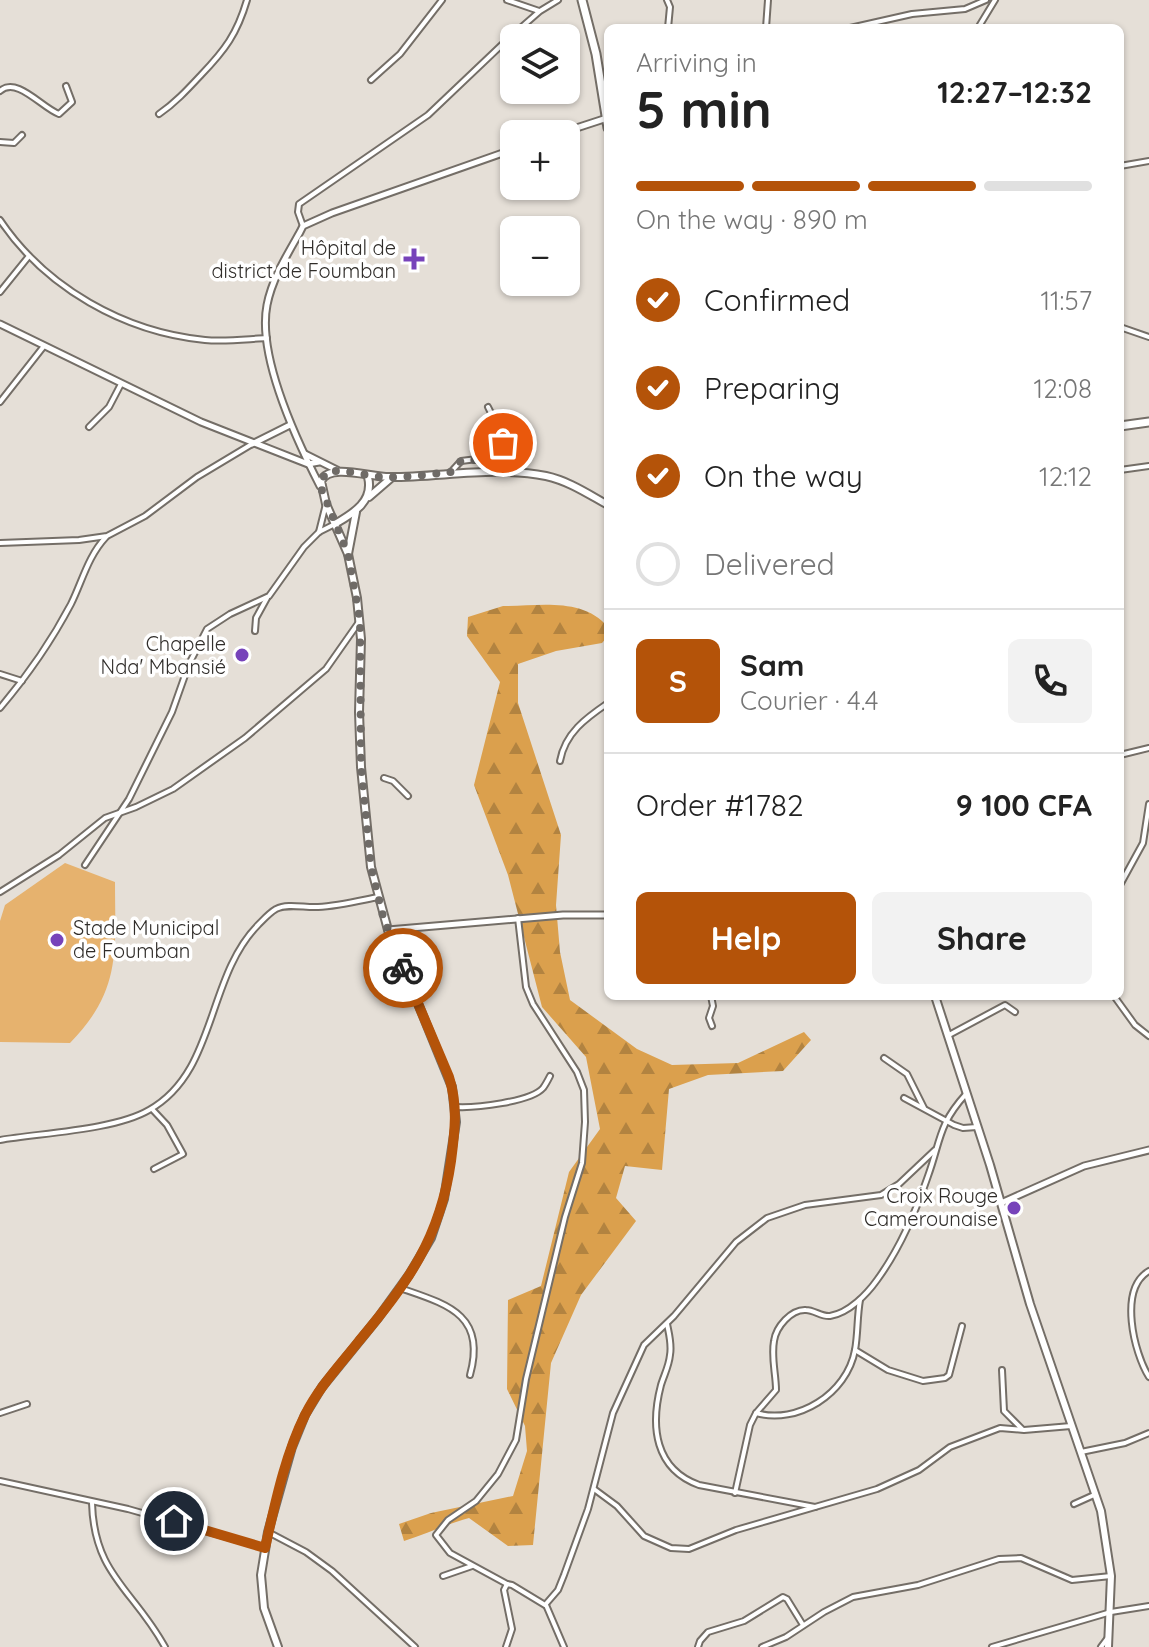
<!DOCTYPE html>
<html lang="en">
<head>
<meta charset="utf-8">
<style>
  :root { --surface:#fff; --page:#f2f2f2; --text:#222; --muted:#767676; --line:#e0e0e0; --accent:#b45309 }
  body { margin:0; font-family:Quicksand,sans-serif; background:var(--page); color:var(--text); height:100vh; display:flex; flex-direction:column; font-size:30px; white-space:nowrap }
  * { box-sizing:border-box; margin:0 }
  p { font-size:26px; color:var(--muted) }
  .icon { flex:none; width:44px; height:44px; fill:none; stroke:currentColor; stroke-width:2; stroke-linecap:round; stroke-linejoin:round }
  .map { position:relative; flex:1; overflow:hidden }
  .side { position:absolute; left:604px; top:24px; width:520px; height:976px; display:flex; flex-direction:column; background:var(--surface); border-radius:12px; box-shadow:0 2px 6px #0004 }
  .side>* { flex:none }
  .tools { position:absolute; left:500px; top:24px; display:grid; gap:16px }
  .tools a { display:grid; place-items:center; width:80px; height:80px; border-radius:12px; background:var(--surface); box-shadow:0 2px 6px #0004; font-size:40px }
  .pin { position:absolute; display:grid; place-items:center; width:68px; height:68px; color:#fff; margin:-34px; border:4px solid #fff; border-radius:50%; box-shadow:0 2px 8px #0007 }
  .courier { position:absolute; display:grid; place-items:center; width:80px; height:80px; margin:-40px; border:6px solid #b45309; border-radius:50%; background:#fff; color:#222; box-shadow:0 2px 10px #0007 }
  .summary em { font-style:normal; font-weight:700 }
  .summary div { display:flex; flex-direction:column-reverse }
  .summary { display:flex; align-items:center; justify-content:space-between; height:136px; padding:0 32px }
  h1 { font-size:52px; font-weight:700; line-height:60px }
  .bar { display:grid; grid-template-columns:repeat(4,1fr); gap:12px 8px; align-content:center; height:96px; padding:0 32px }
  .bar i { height:10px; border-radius:6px; background:var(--line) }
  .bar .on { background:var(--accent) }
  .bar p { grid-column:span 4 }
  .line { display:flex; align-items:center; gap:20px; padding:0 32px; border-top:2px solid var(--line) }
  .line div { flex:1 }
  .round { display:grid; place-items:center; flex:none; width:84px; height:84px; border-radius:12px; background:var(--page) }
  ol { padding:0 32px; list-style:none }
  li { display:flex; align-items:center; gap:24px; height:88px }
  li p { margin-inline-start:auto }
  li .icon { padding:8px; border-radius:50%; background:var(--accent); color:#fff; stroke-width:4 }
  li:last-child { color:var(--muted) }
  li i { width:44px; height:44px; border:4px solid var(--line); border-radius:50% }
  .primary-button { display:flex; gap:16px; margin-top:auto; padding:16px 32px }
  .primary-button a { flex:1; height:92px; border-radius:12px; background:var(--accent); color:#fff; font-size:32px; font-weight:700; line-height:92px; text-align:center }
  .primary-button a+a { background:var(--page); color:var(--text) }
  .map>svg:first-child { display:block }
  .green { fill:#e6b26e }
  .forest { fill:url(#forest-firs) }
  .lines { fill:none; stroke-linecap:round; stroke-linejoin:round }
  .minor-casing { stroke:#746e67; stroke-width:8 }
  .tertiary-casing { stroke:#746e67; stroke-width:9 }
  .secondary-casing { stroke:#746e67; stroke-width:10 }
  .trunk-casing { stroke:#746e67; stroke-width:11 }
  .minor { stroke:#fff; stroke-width:4 }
  .tertiary { stroke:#fff; stroke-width:5 }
  .secondary { stroke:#fff; stroke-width:6 }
  .trunk { stroke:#fff; stroke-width:7 }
  .done { stroke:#6f6b67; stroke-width:8; stroke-dasharray:0 14.4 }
  .route { stroke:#b45309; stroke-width:10 }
  .poi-dot { fill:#7743ba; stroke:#fff; stroke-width:3 }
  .labels { text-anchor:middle; stroke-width:7; stroke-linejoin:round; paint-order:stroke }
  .poi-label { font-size:20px; fill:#302d2a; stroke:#fff; text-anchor:end }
</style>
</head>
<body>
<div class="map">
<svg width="1149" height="1647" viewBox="0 0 1149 1647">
  <defs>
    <pattern id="forest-firs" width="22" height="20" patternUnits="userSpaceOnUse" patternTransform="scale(2)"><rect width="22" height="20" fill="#dba04d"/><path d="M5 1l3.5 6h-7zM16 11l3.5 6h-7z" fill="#b28340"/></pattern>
  </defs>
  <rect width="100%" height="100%" fill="#e5dfd7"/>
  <path class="green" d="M65,863L115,882C115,950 122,990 70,1043L0,1042V921L5,905Z"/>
  <path class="forest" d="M503,606C539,606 583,597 608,627V636L602,643L556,651L518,664V703L561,835L556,905L560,952L570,1000L637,1049L672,1065L738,1063L804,1032L811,1040L783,1071L708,1075L669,1089L662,1170L625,1166L616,1198L636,1221L581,1295L551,1363L533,1545L508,1546L469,1518C447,1524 426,1534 404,1541L399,1524L431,1513L513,1496L527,1451L525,1426L507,1389L508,1300L541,1286L569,1172L600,1129L586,1057L542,1007L508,875L474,785L500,682L467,636L468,617Z"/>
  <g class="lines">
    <defs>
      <g id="minor">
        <path d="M507,0L539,11"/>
        <path d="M667,0L670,7L668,28"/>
        <path d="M766,28L768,0"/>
        <path d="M850,28L912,14L965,9L986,0"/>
        <path d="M978,28L995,0"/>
        <path d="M371,80L400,54L442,0"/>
        <path d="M0,91C17,76 42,108 59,114L72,102L66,86"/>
        <path d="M159,114C175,103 187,90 201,75C225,50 237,34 247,0"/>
        <path d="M0,142L14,143L22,135"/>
        <path d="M1120,166L1149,161"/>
        <path d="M0,220C46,288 124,332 205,340C226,342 247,339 267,338"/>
        <path d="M303,226L298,212L299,204L428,115L508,39L540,11L558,0"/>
        <path d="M0,292L29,256"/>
        <path d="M1120,327L1149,337"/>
        <path d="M0,402L44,346"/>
        <path d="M89,427L109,407L121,384"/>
        <path d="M1120,470L1149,466"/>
        <path d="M451,472L461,461L493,457L501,451L502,435L488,407"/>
        <path d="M319,532L326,504"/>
        <path d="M0,543L79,540L107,536L145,516L197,477L252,444"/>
        <path d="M255,631L256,618L267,598"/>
        <path d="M0,674L22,681"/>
        <path d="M0,708C28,675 51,642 71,604C82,582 88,556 106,537"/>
        <path d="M1120,755L1149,748"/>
        <path d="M560,761C565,733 586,718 608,703"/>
        <path d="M384,778L393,781L408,796"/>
        <path d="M85,865L129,799L172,712L189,664L207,629L230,614L269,596L304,547L319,532L335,524"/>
        <path d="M1120,885L1143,843L1149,804"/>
        <path d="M0,892L59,855L105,818L136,807L173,789L245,738L326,669L359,622"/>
        <path d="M711,996L713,1006L709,1018L712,1026"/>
        <path d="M1114,996L1135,1025L1149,1036"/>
        <path d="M949,1035L1005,1005L1015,1012"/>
        <path d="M884,1058L907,1074L924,1108"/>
        <path d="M904,1098L954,1125L963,1128L977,1127"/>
        <path d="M456,1107C475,1108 531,1102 543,1088C546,1084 548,1080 550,1076"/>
        <path d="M152,1109L167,1125L183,1154L154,1169"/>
        <path d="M0,1140C41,1133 115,1130 149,1110C217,1072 206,978 258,925C263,920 269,913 276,909C288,903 305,908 318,907C338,906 358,901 378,897"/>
        <path d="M1149,1271C1118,1289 1134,1353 1149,1377"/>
        <path d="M400,1288C446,1304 487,1314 470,1375"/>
        <path d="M667,1324C669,1334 672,1344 670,1355C669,1366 664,1375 661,1385C650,1427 655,1469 699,1485L815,1507"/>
        <path d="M855,1350L888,1370L923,1381L945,1378L949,1375L962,1326"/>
        <path d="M1002,1370L1004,1411L1022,1429"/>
        <path d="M0,1413L27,1404"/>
        <path d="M756,1413C797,1425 847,1394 855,1350C858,1334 857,1317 860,1300"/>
        <path d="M1081,1452L1125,1443L1149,1433"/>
        <path d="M0,1481L128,1509L265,1548"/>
        <path d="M594,1489L617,1506L644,1536L671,1548L689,1549L736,1530L877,1489L919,1470L950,1447L1000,1428L1024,1430L1071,1426"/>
        <path d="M735,1493L750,1425L756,1413L776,1390C776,1374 771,1358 774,1341C776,1327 791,1309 806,1310C814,1310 822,1317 830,1316C849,1313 867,1294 877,1280C899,1250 916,1211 928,1176C941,1140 938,1125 966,1094"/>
        <path d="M92,1503C94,1575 134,1590 165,1647"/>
        <path d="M1074,1504L1094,1495"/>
        <path d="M268,1532L306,1552L332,1571L415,1647"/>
        <path d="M443,1576L472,1566"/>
        <path d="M507,1584L450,1553L436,1535L448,1520L476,1501L498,1474L516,1440L526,1379L565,1217L582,1163L585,1122L584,1090L577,1072L533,1004L526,987L518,918"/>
        <path d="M546,1605L564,1647"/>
        <path d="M506,1647L512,1629L504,1590L507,1584L512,1585L545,1605L558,1590L564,1575L588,1509L613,1413L644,1345L674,1316L736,1242L767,1218L805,1205L881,1195L899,1184L935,1150"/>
        <path d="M698,1647L700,1641L708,1632L744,1621L783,1597L787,1599L803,1625"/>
        <path d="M762,1647L786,1637L824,1612L853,1597L918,1585L999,1559L1021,1558L1072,1580L1111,1576"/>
        <path d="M992,1647L1111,1612L1149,1606"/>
        <path d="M1101,1647L1107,1639"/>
      </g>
      <g id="tertiary">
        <path d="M558,134L607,118"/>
        <path d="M0,324L201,422L308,464L319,462"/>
        <path d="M252,444L290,425"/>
        <path d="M305,454L337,470"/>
        <path d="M320,486C297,441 257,356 267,305C272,279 287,255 300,232L303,226L332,213L514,149"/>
        <path d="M388,930L563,915H608"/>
        <path d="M1001,1203L1084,1166L1149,1150"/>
      </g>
      <g id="secondary">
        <path d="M369,497L391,478"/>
        <path d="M335,524C354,513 374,501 368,477"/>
        <path d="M348,554L356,512"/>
        <path d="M935,996L990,1165L1030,1304L1101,1511L1111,1576L1108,1647"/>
        <path d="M278,1647L264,1608L261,1575L268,1532L292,1447L305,1415L322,1387L378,1318L409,1275L431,1238L444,1199L456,1122L452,1087L388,930L371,867L361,767L359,712L361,639L357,598L348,554L326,504L321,481C330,462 372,478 391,477C442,477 495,466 546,476C569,481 588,494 608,505"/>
      </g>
      <g id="trunk">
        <path d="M582,0L596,54L608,128"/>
        <path d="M1120,426L1149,422"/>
      </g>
    </defs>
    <use href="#minor" class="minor-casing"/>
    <use href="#tertiary" class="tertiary-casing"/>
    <use href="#secondary" class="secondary-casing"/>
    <use href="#trunk" class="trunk-casing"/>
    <use href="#minor" class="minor"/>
    <use href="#tertiary" class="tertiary"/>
    <use href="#secondary" class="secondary"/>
    <use href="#trunk" class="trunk"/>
  </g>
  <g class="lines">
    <path class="done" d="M403,968L383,916L371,867L361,767L360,620L348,554L321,488L324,476L327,472C345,468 367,477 386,477C407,478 430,474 451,472L461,461C478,459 497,462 503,443"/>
    <path class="route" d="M174,1521L265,1548C275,1504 285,1455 305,1415C319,1387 340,1365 359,1341C408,1282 440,1239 451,1161C455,1131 458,1105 449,1077L403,968"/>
  </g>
  <g class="poi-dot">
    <path d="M410 247h8v8h8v8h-8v8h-8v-8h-8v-8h8z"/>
    <circle cx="242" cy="655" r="8"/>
    <circle cx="57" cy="940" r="8"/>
    <circle cx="1014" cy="1208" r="8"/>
  </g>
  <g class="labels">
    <g class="poi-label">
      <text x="396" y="255">Hôpital de<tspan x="396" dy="23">district de Foumban</tspan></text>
      <text x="226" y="651">Chapelle<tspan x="226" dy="23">Nda' Mbansié</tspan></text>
      <text x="73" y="935" text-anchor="start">Stade Municipal<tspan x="73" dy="23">de Foumban</tspan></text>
      <text x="998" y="1203">Croix Rouge<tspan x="998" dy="23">Camerounaise</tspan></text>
    </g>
  </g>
</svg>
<div class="tools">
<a><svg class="icon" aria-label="layers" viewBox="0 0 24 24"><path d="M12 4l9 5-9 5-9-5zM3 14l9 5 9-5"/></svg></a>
<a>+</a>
<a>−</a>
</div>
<div class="pin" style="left:503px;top:443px;background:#ea580c"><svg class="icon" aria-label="bag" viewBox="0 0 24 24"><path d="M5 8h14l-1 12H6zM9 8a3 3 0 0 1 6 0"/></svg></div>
<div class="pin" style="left:174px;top:1521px;background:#1f2937"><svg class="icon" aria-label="home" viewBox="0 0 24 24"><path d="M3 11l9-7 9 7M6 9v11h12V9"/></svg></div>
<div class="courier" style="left:403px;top:968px"><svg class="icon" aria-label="bike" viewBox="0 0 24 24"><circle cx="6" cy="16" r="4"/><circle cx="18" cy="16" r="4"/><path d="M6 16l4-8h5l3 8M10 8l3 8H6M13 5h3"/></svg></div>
<section class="side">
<div class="summary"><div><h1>5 min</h1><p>Arriving in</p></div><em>12:27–12:32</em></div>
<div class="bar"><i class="on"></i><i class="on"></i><i class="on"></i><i></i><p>On the way · 890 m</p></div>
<ol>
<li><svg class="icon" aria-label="check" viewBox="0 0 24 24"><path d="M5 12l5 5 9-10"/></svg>Confirmed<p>11:57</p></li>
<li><svg class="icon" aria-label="check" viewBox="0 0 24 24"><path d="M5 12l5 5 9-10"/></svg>Preparing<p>12:08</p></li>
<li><svg class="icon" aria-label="check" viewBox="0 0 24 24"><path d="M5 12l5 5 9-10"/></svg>On the way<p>12:12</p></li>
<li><i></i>Delivered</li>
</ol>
<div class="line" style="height:144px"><b class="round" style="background:var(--accent);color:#fff">S</b><div><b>Sam</b><p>Courier · 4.4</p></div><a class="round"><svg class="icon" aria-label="phone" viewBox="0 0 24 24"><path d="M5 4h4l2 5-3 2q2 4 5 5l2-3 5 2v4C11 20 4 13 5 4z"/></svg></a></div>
<div class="line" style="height:104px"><div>Order #1782</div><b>9 100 CFA</b></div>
<div class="primary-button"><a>Help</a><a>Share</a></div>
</section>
</div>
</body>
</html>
